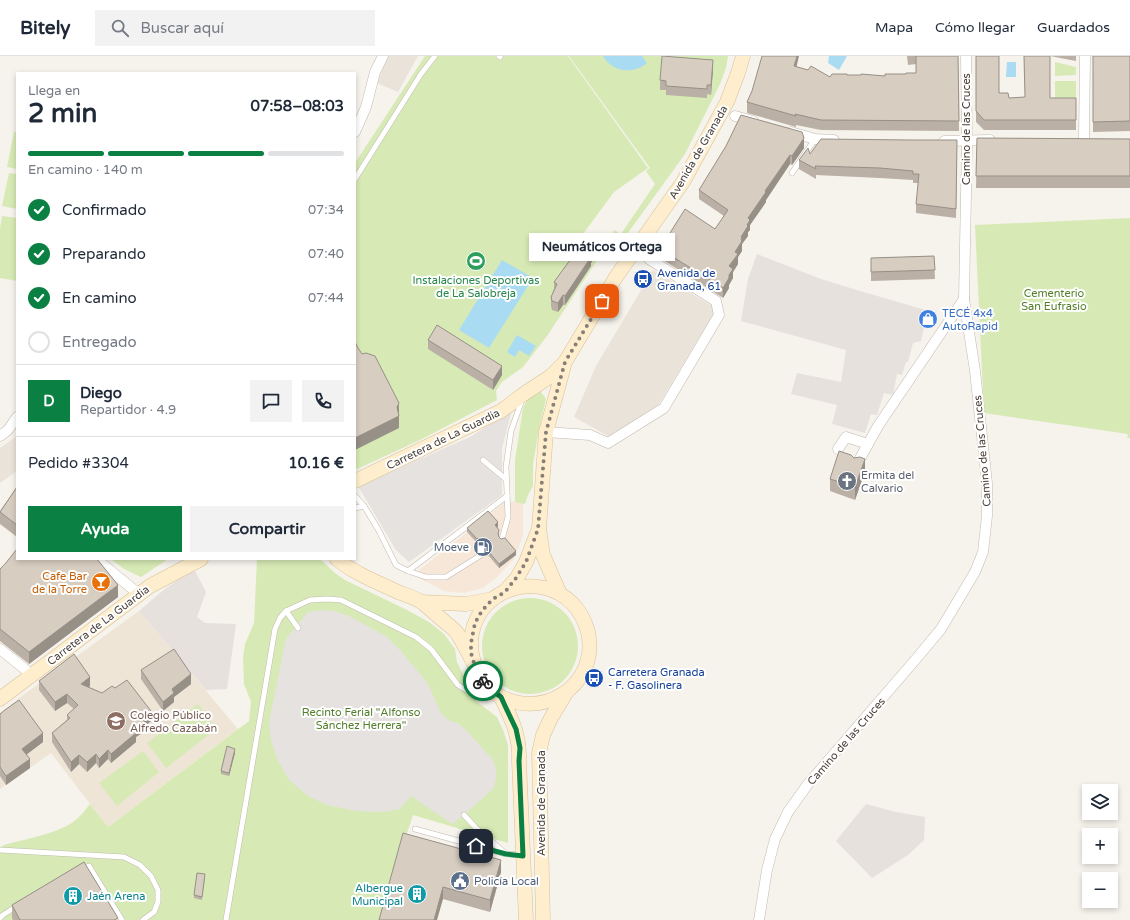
<!DOCTYPE html>
<html lang="es">
<head>
<meta charset="utf-8">
<style>
  :root { --surface:#fff; --page:#f2f2f3; --text:#1f2937; --muted:#747a83; --line:#e0e1e3; --accent:#0b8043 }
  body { margin:0; font-family:"Varela Round",sans-serif; background:var(--page); color:var(--text); height:100vh; display:flex; flex-direction:column; font-size:15px; white-space:nowrap }
  * { box-sizing:border-box; margin:0 }
  p { font-size:13px; color:var(--muted) }
  .icon { flex:none; width:22px; height:22px; fill:none; stroke:currentColor; stroke-width:2; stroke-linecap:round; stroke-linejoin:round }
  .map { position:relative; flex:1; overflow:hidden }
  .side { position:absolute; left:16px; top:16px; width:340px; height:488px; display:flex; flex-direction:column; background:var(--surface); border-radius:0px; box-shadow:0 2px 6px #0003 }
  .side>* { flex:none }
  .buttons { position:absolute; left:1082px; top:728px; display:grid; gap:8px }
  .buttons a { display:grid; place-items:center; width:36px; height:36px; border-radius:0px; background:var(--surface); box-shadow:0 2px 6px #0003; font-size:20px }
  .pin { position:absolute; display:grid; place-items:center; width:34px; height:34px; color:#fff; margin:-17px; border-radius:8px; box-shadow:0 2px 6px #0006 }
  .courier { position:absolute; display:grid; place-items:center; width:40px; height:40px; margin:-20px; border:3px solid #0b8043; border-radius:50%; background:#fff; color:#222; box-shadow:0 1px 5px #0007 }
  .bubble { position:absolute; height:28px; border-radius:0px; background:var(--surface); box-shadow:0 2px 6px #0003; font-size:13px; font-weight:800; line-height:28px; text-align:center }
  .headline em { font-style:normal; font-weight:800 }
  .headline div { display:flex; flex-direction:column-reverse }
  .headline { display:flex; align-items:center; justify-content:space-between; height:68px; padding:0 12px }
  h1 { font-size:26px; font-weight:800; line-height:30px }
  .bar { display:grid; grid-template-columns:repeat(4,1fr); gap:6px 4px; align-content:center; height:48px; padding:0 12px }
  .bar i { height:5px; border-radius:3px; background:var(--line) }
  .bar .current { background:var(--accent) }
  .bar p { grid-column:span 4 }
  .line { display:flex; align-items:center; gap:10px; padding:0 12px; border-top:1px solid var(--line) }
  .line div { flex:1 }
  .round { display:grid; place-items:center; flex:none; width:42px; height:42px; border-radius:0px; background:var(--page) }
  ol { padding:0 12px; list-style:none }
  li { display:flex; align-items:center; gap:12px; height:44px }
  li p { margin-inline-start:auto }
  li .icon { padding:4px; border-radius:50%; background:var(--accent); color:#fff; stroke-width:4 }
  li:last-child { color:var(--muted) }
  li i { width:22px; height:22px; border:2px solid var(--line); border-radius:50% }
  .button { display:flex; gap:8px; margin-top:auto; padding:8px 12px }
  .button a { flex:1; height:46px; border-radius:0px; background:var(--accent); color:#fff; font-size:16px; font-weight:800; line-height:46px; text-align:center }
  .button a+a { background:var(--page); color:var(--text) }
  header { display:flex; align-items:center; gap:24px; box-sizing:border-box; height:56px; padding:0 20px; background:var(--surface); border-bottom:1px solid var(--line) }
  header strong { font-size:19px }
  nav { display:flex; gap:22px; margin-inline-start:auto; font-size:14px }
  .search { width:280px; height:36px; background:var(--page); display:flex; align-items:center; gap:10px; box-sizing:border-box; padding:0 14px; border-radius:0px; color:var(--muted); font-size:15px }
  .map>svg:first-child { display:block }
  .residential { fill:#eae3da }
  .commercial { fill:#f7e7d8 }
  .industrial { fill:#e6e1dd }
  .education { fill:#efe5d6 }
  .green { fill:#d7eab5 }
  .parking { fill:#e5e2e0 }
  .water { fill:#a9dbf2 }
  .lines { fill:none; stroke-linecap:round; stroke-linejoin:round }
  .lane-casing { stroke:#c2b9ae; stroke-width:6 }
  .street-casing { stroke:#c2b9ae; stroke-width:11 }
  .secondary-casing { stroke:#d6c19b; stroke-width:15 }
  .lane { stroke:#fff; stroke-width:5 }
  .street { stroke:#fff; stroke-width:10 }
  .secondary { stroke:#ffeecd; stroke-width:14 }
  .wall { fill:#bab0a6 }
  .shaded-wall { fill:#979087 }
  .building { fill:#d8cdc1; stroke:#979087 }
  .done { stroke:#878078; stroke-width:4; stroke-dasharray:0 7.2 }
  .route { stroke:#0b8043; stroke-width:5 }
  .labels { text-anchor:middle; stroke-width:4; stroke-linejoin:round; paint-order:stroke }
  .street-label { font-size:11px; fill:#4b4239; stroke:#fff }
  .transit-label { font-size:11px; fill:#164399; stroke:#fff; text-anchor:start }
  .leisure-label { font-size:11px; fill:#27864d; stroke:#fff }
  .park-label { font-size:11px; fill:#527e2a; stroke:#fff }
  .shop-label { font-size:11px; fill:#366cbe; stroke:#fff; text-anchor:start }
  .worship-label { font-size:11px; fill:#5b616d; stroke:#fff; text-anchor:start }
  .service-label { font-size:11px; fill:#4e5e75; stroke:#fff; text-anchor:end }
  .food-label { font-size:11px; fill:#c56008; stroke:#fff; text-anchor:end }
  .education-label { font-size:11px; fill:#785e54; stroke:#fff; text-anchor:start }
  .culture-label { font-size:11px; fill:#0d838f; stroke:#fff; text-anchor:end }
</style>
</head>
<body>
<header>
<strong>Bitely</strong>
<div class="search"><svg class="icon" aria-label="search" viewBox="0 0 24 24"><circle cx="10" cy="10" r="6"/><path d="M15 15l6 6"/></svg>Buscar aquí</div>
<nav><a>Mapa</a><a>Cómo llegar</a><a>Guardados</a></nav>
</header>
<div class="map">
<svg width="1130" height="864" viewBox="0 0 1130 864">
  <rect width="100%" height="100%" fill="#f6f2ec"/>
  <g class="residential">
    <path d="M388,0H418L398,36L377,27Z"/>
    <path d="M653,214L712,250L714,257L659,348L610,381L574,361L596,310Z"/>
    <path d="M17,380V415L0,427V392Z"/>
  </g>
  <path class="commercial" d="M523,445V480L514,503L497,521L483,532L464,537L444,535L413,519L504,447Z"/>
  <g class="industrial">
    <path d="M757,198L821,223L857,234L932,256L928,272L924,271L921,285L913,287L908,306H906L902,319L897,318L893,339L884,337L877,359L871,358L865,377L832,368L837,349L791,338L797,317L841,326L846,294L741,265L748,223Z"/>
    <path d="M194,513L206,536L197,561L205,567L236,568L227,633L206,634L139,555L166,532Z"/>
    <path d="M866,748L896,756L925,761L924,784L908,799L872,822L836,785Z"/>
  </g>
  <path class="education" d="M139,555L238,673L108,771L51,697L0,733V657L19,642Z"/>
  <g class="green">
    <path d="M425,0H568L648,112L614,136L580,182L602,197L547,280L523,311L502,326L496,335L497,344L420,384L355,414V107Z"/>
    <path d="M569,0H728L726,12L720,28L685,98L617,192C613,186 612,181 614,174L621,178L655,128L646,115L650,112Z"/>
    <path d="M1055,6L1076,11V19L1055,20Z"/>
    <rect x="1055" y="25" width="21" height="19"/>
    <path d="M14,76H17V113L7,111Z"/>
    <path d="M9,117L17,118V153L2,150Z"/>
    <path d="M2,160L17,162V225L0,222V173Z"/>
    <path d="M1130,162V382H1127L1128,378L984,357L975,169Z"/>
    <path d="M540,335L546,343L539,373L533,408V430L528,439L525,448L515,446V404L523,352L530,339Z"/>
    <path d="M111,503H168L141,521L124,513Z"/>
    <path d="M257,503H320L335,517L345,524L405,553L429,566L444,578L455,593L457,606L476,645L497,661L503,674L508,689V787L413,759L403,789L382,864H0V791L4,789C25,783 56,778 73,766C80,761 85,754 90,748L108,771L249,665L251,646L244,628L243,601L245,588L254,567Z"/>
    <circle cx="530" cy="590" r="48"/>
    <path d="M198,648L216,673L166,712L147,687Z"/>
    <path d="M143,695L159,716L117,750L99,727Z"/>
  </g>
  <g class="parking">
    <path d="M512,354L502,392V439L409,506L396,494L358,430L470,381Z"/>
    <path d="M323,554L334,555L349,560L387,581L401,595L421,619L428,628L440,655L445,661L450,665L458,667L468,676L493,704L496,712V722L494,732L464,759L452,768L411,740L400,753L384,756L356,755L327,749L308,740L289,724L278,705L271,685L269,666L286,583L308,556Z"/>
  </g>
  <g class="water">
    <path d="M603,0H642L647,7C633,19 612,16 603,0Z"/>
    <path d="M829,0H847L839,14L828,7Z"/>
    <path d="M1007,6H1016V21H1006Z"/>
    <path d="M502,204L533,222L489,292L459,274Z"/>
    <path d="M517,279L536,290L529,300L519,294L515,301L507,296Z"/>
  </g>
  <g class="lines">
    <defs>
      <g id="lane">
        <path d="M499,0L500,1"/>
        <path d="M792,117L815,83"/>
        <path d="M355,123L421,18L435,0"/>
        <path d="M483,404L507,424"/>
        <path d="M355,440L364,450L378,473L396,509L408,515L507,440"/>
        <path d="M355,452L364,450"/>
        <path d="M502,483L508,461L506,411L511,375L522,344"/>
        <path d="M408,515L426,521H446L486,496"/>
        <path d="M286,555L298,572"/>
        <path d="M464,759L477,773L506,798L522,799"/>
        <path d="M415,773L506,798"/>
        <path d="M0,794L124,801L140,809L151,820L158,834V846L154,856L143,864"/>
        <path d="M82,814L89,810L122,864"/>
        <path d="M0,862L3,859L17,850"/>
        <path d="M226,864L275,573L280,562L286,555L310,544L327,543L341,544L416,581L431,593L458,629L466,634L476,631L483,627"/>
      </g>
      <g id="street">
        <path d="M735,60L753,65"/>
        <path d="M355,76L366,51L375,16L383,0"/>
        <path d="M791,76L815,83L834,84"/>
        <path d="M1084,83L1085,0"/>
        <path d="M944,85L990,84"/>
        <path d="M546,376L590,379L608,387L664,352L719,259L716,245L649,203"/>
        <path d="M0,380L8,374L17,361"/>
        <path d="M838,393L846,381L868,388"/>
        <path d="M857,408L878,370L964,243"/>
        <path d="M96,503L139,538"/>
        <path d="M0,593L32,619"/>
        <path d="M759,864L767,814L775,783L788,756L808,728L916,603L941,573L975,516L983,496L987,460V427L975,315L964,243L967,85L966,0"/>
      </g>
      <g id="secondary">
        <path d="M355,425L501,355L525,337L551,320L564,307"/>
        <path d="M337,503C355,518 377,526 398,536C406,539 416,542 423,547C431,554 438,560 446,567C450,570 454,573 457,577C463,586 468,596 473,606C479,617 483,628 493,636C538,668 600,631 588,576C585,565 580,555 572,547C539,515 481,531 472,577C470,587 471,597 474,607"/>
        <path d="M505,535L517,522L526,506L538,475"/>
        <path d="M560,538L543,499L539,473L546,376L565,306L616,221L683,126L727,46L738,17L743,0"/>
        <path d="M421,546L466,548L493,543"/>
        <path d="M501,641C512,664 520,679 519,705L526,864"/>
        <path d="M0,643L150,530L201,503"/>
        <path d="M543,864L539,697L543,679L551,662L566,637"/>
      </g>
    </defs>
    <use href="#lane" class="lane-casing"/>
    <use href="#street" class="street-casing"/>
    <use href="#secondary" class="secondary-casing"/>
    <use href="#lane" class="lane"/>
    <use href="#street" class="street"/>
    <use href="#secondary" class="secondary"/>
  </g>
  <g class="wall">
    <path d="M907,0H958L959,75L821,74L796,69V71L747,57V46L752,35L797,11L830,21L847,19L885,20L916,17V8L908,9Z"/>
    <path d="M976,0L999,37L1009,42L1025,41L1024,0H1076V5L1050,0V42H1076V74H984L976,66Z"/>
    <path d="M1093,0H1130V75L1093,76Z"/>
    <path d="M713,13L711,39L707,38V42L666,39V34H660V24Z"/>
    <path d="M977,82L1130,83V132H976Z"/>
    <path d="M911,84H957L956,162L916,157V148L918,127H913V124L880,122L816,119V123L799,113V104L810,98Z"/>
    <path d="M804,92L792,109L790,108L766,144V146L750,169V174L748,176V180L742,188V195L738,201V208L733,216V222L729,229V232L723,242L660,202V193L715,173L724,160L699,143V134Z"/>
    <path d="M596,198L591,207V210L565,249H563L558,256L552,254L551,250V241L554,233V226Z"/>
    <path d="M934,200L935,223L871,225V202Z"/>
    <path d="M428,284L502,319L493,334L428,293Z"/>
    <path d="M865,415L855,444L830,435V423Z"/>
    <path d="M17,431V481L0,468V455Z"/>
    <path d="M497,471L499,479V481L516,499L499,512L488,499V495L489,494L486,492L483,493L478,486L477,487L467,476V472L498,471Z"/>
    <path d="M0,513L118,541L29,608L0,585Z"/>
    <path d="M141,614L191,628L174,641V646L163,655L141,623Z"/>
    <path d="M39,625L90,630L89,631L151,665L145,670V675L136,681V686L111,707L108,703L99,712L96,707L87,716L79,708L71,716L52,686V677L67,664V659L74,653L67,647L55,655L39,634Z"/>
    <path d="M0,658L43,686L27,698L30,712L6,729L0,720Z"/>
    <path d="M235,697L229,720L221,718V715Z"/>
    <path d="M403,777L501,816L490,856L443,843Z"/>
    <path d="M205,822L202,844L194,842V839Z"/>
    <path d="M12,849L118,864H13L12,862Z"/>
  </g>
  <g class="shaded-wall">
    <path d="M797,0H799L794,21V10Z"/>
    <path d="M713,4V13L711,39V29Z"/>
    <path d="M804,82V92L792,109V100Z"/>
    <path d="M790,99V108L766,144V146L750,169V174L748,176V180L742,188V195L738,201V208L733,216V222L729,229V232L723,242V232L729,210L741,181L747,169L748,162L765,135Z"/>
    <path d="M596,188V198L591,207V210L565,249V240Z"/>
    <path d="M563,239V249L558,256V247Z"/>
    <path d="M502,310V319L493,334V324Z"/>
    <path d="M399,347V372L355,394V382L397,351Z"/>
    <path d="M865,403V415L855,444V431Z"/>
    <path d="M498,466V471L495,473V469Z"/>
    <path d="M478,482V486L477,487V483Z"/>
    <path d="M486,488V492L483,493V489Z"/>
    <path d="M516,495V499L499,512V508Z"/>
    <path d="M118,529V541L29,608V596Z"/>
    <path d="M191,618V628L174,641V646L163,655V646L172,633Z"/>
    <path d="M90,621V630L81,637V628Z"/>
    <path d="M67,638V647L55,655V646Z"/>
    <path d="M151,655V665L145,670V675L136,681V686L111,707V698L134,674L142,663Z"/>
    <path d="M43,677V686L22,702V693Z"/>
    <path d="M235,693V697L229,720V717Z"/>
    <path d="M108,694V703L99,712V703Z"/>
    <path d="M96,698V707L87,716V706Z"/>
    <path d="M79,699V708L71,716V706Z"/>
    <path d="M30,703V712L6,729V720Z"/>
    <path d="M501,804V816L490,856V844Z"/>
    <path d="M443,831V843L437,864H434Z"/>
  </g>
  <g class="building">
    <path d="M662,0L713,4L711,29H707V33L666,30V25L660,24Z"/>
    <path d="M762,0H797L794,10L808,14L811,10L830,21L832,18H847V19H861V18L885,20V18H906V17H916V0H958L959,65L821,64L795,58L796,60L747,46L752,35Z"/>
    <path d="M976,0H999V37H1008L1009,42L1025,41L1024,0H1050V42H1076V64H984L976,55Z"/>
    <path d="M1093,0H1130V65L1093,66Z"/>
    <path d="M741,59L802,76L804,82L792,100L790,99L765,135L766,136L748,162L750,164L747,169L748,170L741,181L742,182L741,184L742,185L735,196L738,198L729,210L733,213L729,219V222L723,232L660,193L685,153L715,173L728,154L699,134L726,90Z"/>
    <path d="M977,82L1130,83V120H976Z"/>
    <path d="M821,83L911,84H957L956,153L916,148L919,118H913V115L880,112L815,110L816,113L799,104L808,92L810,98Z"/>
    <path d="M589,182L596,188L589,200L591,201L565,240L563,239L558,247L552,245L551,241L557,228L554,226L573,200H575Z"/>
    <path d="M934,200L935,214L871,216V202Z"/>
    <path d="M437,269L502,310L493,324L428,284Z"/>
    <path d="M355,286L358,292L362,298L366,297L375,300L399,347L397,351L399,360L355,382Z"/>
    <path d="M839,395L851,399L854,402L860,401L865,403L855,431L830,423Z"/>
    <path d="M17,431V469L0,456Z"/>
    <path d="M488,455L498,466L495,469L499,474L498,478L499,481L501,483L505,482L516,495L499,508L488,495L490,492L489,489L486,488L483,489L478,482L477,483L467,472Z"/>
    <path d="M17,493V503H97L118,529L29,596L0,573V513L5,508Z"/>
    <path d="M174,593L191,618L172,633L174,637L163,646L141,614Z"/>
    <path d="M74,598L90,621L81,628L102,637L112,630L115,632L127,624L151,655L142,663L145,666L134,674L136,677L111,698L108,694L99,703L96,698L87,706L79,699L71,706L52,677L70,662L67,659L78,649L67,638L55,646L39,625Z"/>
    <path d="M19,644L43,677L22,693L30,703L6,720L0,711V658L5,654Z"/>
    <path d="M227,690L235,693L229,717L221,715Z"/>
    <path d="M403,777L501,804L490,844L443,831L434,864H379Z"/>
    <path d="M84,806L118,862L114,864H20L12,849Z"/>
    <path d="M197,817L205,818L202,841L194,839Z"/>
  </g>
  <g class="lines">
    <path class="done" d="M483,625L478,617L474,607L471,597V587L475,567L480,558L486,550L493,543L505,536L516,522L526,506L538,473L546,376L565,306L602,245"/>
    <path class="route" d="M476,790L506,798L523,800L519,705L520,692L516,673L506,652L501,641L492,634L483,625"/>
  </g>
  <defs>
    <symbol id="stadium-disc" viewBox="-11 -11 22 22"><circle r="9.5" fill="#2e9e5b" stroke="#fff"/><path d="M0-5a6.5 5 0 1 0 0 10a6.5 5 0 1 0 0-10ZM-3.5-1.8h7v3.6h-7Z" fill="#fff"/></symbol>
    <symbol id="bus-disc" viewBox="-11 -11 22 22"><circle r="9.5" fill="#1a4fb4" stroke="#fff"/><path d="M-5-6H5V4H4V6H2V4H-2V6H-4V4H-5ZM-3.5-4V0h7V-4ZM-3.5 1.2v1.5H-2V1.2ZM2 1.2v1.5H3.5V1.2Z" fill="#fff"/></symbol>
    <symbol id="shop-disc" viewBox="-11 -11 22 22"><circle r="9.5" fill="#3f7fe0" stroke="#fff"/><path d="M-5-2.5h2.3a2.7 3.5 0 0 1 5.4 0H5L5.5 6h-11ZM-1.5-2.5h3a1.5 2.3 0 0 0-3 0Z" fill="#fff"/></symbol>
    <symbol id="church-disc" viewBox="-11 -11 22 22"><circle r="9.5" fill="#6b7280" stroke="#fff"/><path d="M-1.2-6h2.4v3.5h3.3v2.4h-3.3V6h-2.4V-.1h-3.3v-2.4h3.3Z" fill="#fff"/></symbol>
    <symbol id="fuel-disc" viewBox="-11 -11 22 22"><circle r="9.5" fill="#5c6f8a" stroke="#fff"/><path d="M-5.5-6h7V0h2V4h1.3V-2.5L3-4.5l.8-.8L6-3V5H2.5V1h-1V6h-7ZM-4.2-4.7v3.2H.2V-4.7Z" fill="#fff"/></symbol>
    <symbol id="bar-disc" viewBox="-11 -11 22 22"><circle r="9.5" fill="#e8710a" stroke="#fff"/><path d="M-6-5H6L.8 .8V4.5H3.5V6h-7V4.5H-.8V.8Z" fill="#fff"/></symbol>
    <symbol id="school-disc" viewBox="-11 -11 22 22"><circle r="9.5" fill="#8d6e63" stroke="#fff"/><path d="M0-5L7-2L0 1L-7-2ZM-4 1L0 2.5L4 1V4Q0 6-4 4Z" fill="#fff"/></symbol>
    <symbol id="civic-disc" viewBox="-11 -11 22 22"><circle r="9.5" fill="#5c6f8a" stroke="#fff"/><path d="M-.6-6.5H3V-4.5H.6V-3L4-1V1h2V6H-6V1h2V-1L-.6-3ZM-1.2 2.5V6h2.4V2.5Z" fill="#fff"/></symbol>
    <symbol id="building-disc" viewBox="-11 -11 22 22"><circle r="9.5" fill="#0f9aa8" stroke="#fff"/><path d="M-4-6H4V6H1V3H-1V6H-4ZM-2.5-4.3h1.7v1.8h-1.7ZM.8-4.3h1.7v1.8H.8ZM-2.5-1h1.7V.8h-1.7ZM.8-1h1.7V.8H.8Z" fill="#fff"/></symbol>
  </defs>
  <g fill-rule="evenodd">
    <use href="#stadium-disc" x="465" y="194" width="22" height="22"/>
    <use href="#bus-disc" x="632" y="212" width="22" height="22"/>
    <use href="#shop-disc" x="917" y="252" width="22" height="22"/>
    <use href="#church-disc" x="836" y="414" width="22" height="22"/>
    <use href="#fuel-disc" x="472" y="480" width="22" height="22"/>
    <use href="#bar-disc" x="90" y="515" width="22" height="22"/>
    <use href="#bus-disc" x="583" y="611" width="22" height="22"/>
    <use href="#school-disc" x="105" y="654" width="22" height="22"/>
    <use href="#civic-disc" x="449" y="814" width="22" height="22"/>
    <use href="#building-disc" x="406" y="827" width="22" height="22"/>
    <use href="#building-disc" x="62" y="829" width="22" height="22"/>
  </g>
  <g class="labels">
    <g class="street-label">
      <text transform="translate(966 73) rotate(-90)" y="4">Camino de las Cruces</text>
      <text transform="translate(698 96) rotate(-60)" y="4">Avenida de Granada</text>
      <text transform="translate(443 383) rotate(-26)" y="4">Carretera de La Guardia</text>
      <text transform="translate(982 395) rotate(-95)" y="4">Camino de las Cruces</text>
      <text transform="translate(98 569) rotate(-37)" y="4">Carretera de La Guardia</text>
      <text transform="translate(846 685) rotate(-49)" y="4">Camino de las Cruces</text>
      <text transform="translate(541 747) rotate(-90)" y="4">Avenida de Granada</text>
    </g>
    <g class="transit-label">
      <text x="657" y="221">Avenida de<tspan x="657" dy="13">Granada, 61</tspan></text>
      <text x="608" y="620">Carretera Granada<tspan x="608" dy="13">- F. Gasolinera</tspan></text>
    </g>
    <g class="leisure-label">
      <text x="476" y="228">Instalaciones Deportivas<tspan x="476" dy="13">de La Salobreja</tspan></text>
    </g>
    <g class="park-label">
      <text x="1054" y="241">Cementerio<tspan x="1054" dy="13">San Eufrasio</tspan></text>
      <text x="361" y="660">Recinto Ferial "Alfonso<tspan x="361" dy="13">Sánchez Herrera"</tspan></text>
    </g>
    <g class="shop-label">
      <text x="942" y="261">TECÉ 4x4<tspan x="942" dy="13">AutoRapid</tspan></text>
    </g>
    <g class="worship-label">
      <text x="861" y="423">Ermita del<tspan x="861" dy="13">Calvario</tspan></text>
    </g>
    <g class="service-label">
      <text x="469" y="495">Moeve</text>
      <text x="474" y="829" text-anchor="start">Policía Local</text>
    </g>
    <g class="food-label">
      <text x="87" y="524">Cafe Bar<tspan x="87" dy="13">de la Torre</tspan></text>
    </g>
    <g class="education-label">
      <text x="130" y="663">Colegio Público<tspan x="130" dy="13">Alfredo Cazabán</tspan></text>
    </g>
    <g class="culture-label">
      <text x="403" y="836">Albergue<tspan x="403" dy="13">Municipal</tspan></text>
      <text x="87" y="844" text-anchor="start">Jaén Arena</text>
    </g>
  </g>
</svg>
<div class="buttons">
<a><svg class="icon" aria-label="layers" viewBox="0 0 24 24"><path d="M12 4l9 5-9 5-9-5zM3 14l9 5 9-5"/></svg></a>
<a>+</a>
<a>−</a>
</div>
<div class="pin" style="left:602px;top:245px;background:#ea580c"><svg class="icon" aria-label="bag" viewBox="0 0 24 24"><path d="M5 8h14l-1 12H6zM9 8a3 3 0 0 1 6 0"/></svg></div>
<div class="pin" style="left:476px;top:790px;background:#1f2937"><svg class="icon" aria-label="home" viewBox="0 0 24 24"><path d="M3 11l9-7 9 7M6 9v11h12V9"/></svg></div>
<div class="courier" style="left:483px;top:625px"><svg class="icon" aria-label="bike" viewBox="0 0 24 24"><circle cx="6" cy="16" r="4"/><circle cx="18" cy="16" r="4"/><path d="M6 16l4-8h5l3 8M10 8l3 8H6M13 5h3"/></svg></div>
<div class="bubble" style="left:529px;top:177px;width:146px">Neumáticos Ortega</div>
<section class="side">
<div class="headline"><div><h1>2 min</h1><p>Llega en</p></div><em>07:58–08:03</em></div>
<div class="bar"><i class="current"></i><i class="current"></i><i class="current"></i><i></i><p>En camino · 140 m</p></div>
<ol>
<li><svg class="icon" aria-label="check" viewBox="0 0 24 24"><path d="M5 12l5 5 9-10"/></svg>Confirmado<p>07:34</p></li>
<li><svg class="icon" aria-label="check" viewBox="0 0 24 24"><path d="M5 12l5 5 9-10"/></svg>Preparando<p>07:40</p></li>
<li><svg class="icon" aria-label="check" viewBox="0 0 24 24"><path d="M5 12l5 5 9-10"/></svg>En camino<p>07:44</p></li>
<li><i></i>Entregado</li>
</ol>
<div class="line" style="height:72px"><b class="round" style="background:var(--accent);color:#fff">D</b><div><b>Diego</b><p>Repartidor · 4.9</p></div><a class="round"><svg class="icon" aria-label="chat" viewBox="0 0 24 24"><path d="M4 5h16v11H9l-5 4z"/></svg></a><a class="round"><svg class="icon" aria-label="phone" viewBox="0 0 24 24"><path d="M5 4h4l2 5-3 2q2 4 5 5l2-3 5 2v4C11 20 4 13 5 4z"/></svg></a></div>
<div class="line" style="height:52px"><div>Pedido #3304</div><b>10.16 €</b></div>
<div class="button"><a>Ayuda</a><a>Compartir</a></div>
</section>
</div>
</body>
</html>
